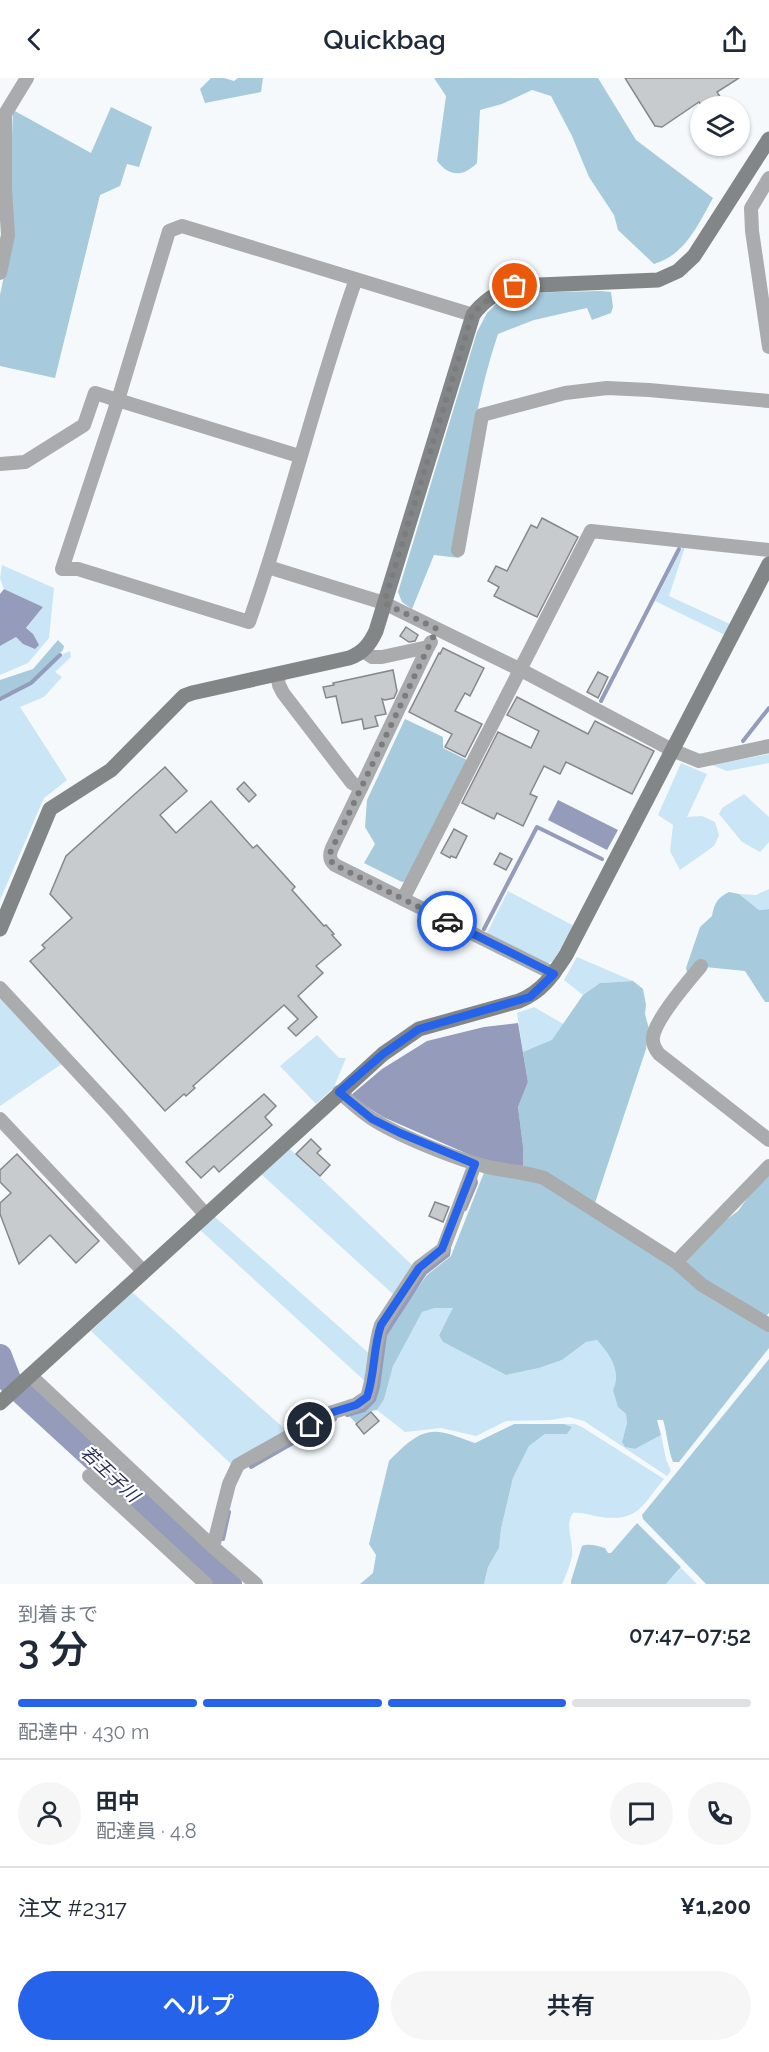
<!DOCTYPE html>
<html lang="ja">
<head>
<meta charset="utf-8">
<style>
  :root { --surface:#fff; --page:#f6f6f7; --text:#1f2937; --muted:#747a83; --line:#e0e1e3; --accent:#2563eb }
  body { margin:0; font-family:Raleway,"Noto Sans JP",sans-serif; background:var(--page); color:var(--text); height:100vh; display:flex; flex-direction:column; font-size:22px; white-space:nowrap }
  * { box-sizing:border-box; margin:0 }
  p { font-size:20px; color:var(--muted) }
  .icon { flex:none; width:33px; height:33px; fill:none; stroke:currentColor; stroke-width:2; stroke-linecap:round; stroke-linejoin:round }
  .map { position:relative; height:1506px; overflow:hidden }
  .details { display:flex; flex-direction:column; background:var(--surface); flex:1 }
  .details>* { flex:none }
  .tools { position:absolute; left:690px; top:18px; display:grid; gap:12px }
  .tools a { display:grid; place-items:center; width:60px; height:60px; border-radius:50%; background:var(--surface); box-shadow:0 2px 4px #0004; font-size:30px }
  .pin { position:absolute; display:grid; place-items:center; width:51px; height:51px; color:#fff; margin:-26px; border:3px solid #fff; border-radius:50%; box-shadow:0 2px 6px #0007 }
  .courier { position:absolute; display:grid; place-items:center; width:60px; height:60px; margin:-30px; border:4px solid #2563eb; border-radius:50%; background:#fff; color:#222; box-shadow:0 2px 8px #0007 }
  .head em { font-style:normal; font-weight:600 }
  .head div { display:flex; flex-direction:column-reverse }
  .head { display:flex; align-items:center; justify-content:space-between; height:102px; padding:0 18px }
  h1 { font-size:39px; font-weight:600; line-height:45px }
  .bar { display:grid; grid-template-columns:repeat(4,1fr); gap:9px 6px; align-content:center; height:72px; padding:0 18px }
  .bar i { height:8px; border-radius:4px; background:var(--line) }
  .bar .current { background:var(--accent) }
  .bar p { grid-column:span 4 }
  .line { display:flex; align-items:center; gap:15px; padding:0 18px; border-top:2px solid var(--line) }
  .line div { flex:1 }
  .round { display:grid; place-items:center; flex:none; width:63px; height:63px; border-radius:32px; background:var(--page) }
  .action { display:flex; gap:12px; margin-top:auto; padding:12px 18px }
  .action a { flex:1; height:69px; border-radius:36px; background:var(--accent); color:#fff; font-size:24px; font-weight:600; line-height:69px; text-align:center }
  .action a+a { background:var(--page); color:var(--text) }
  header { display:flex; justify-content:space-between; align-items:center; height:78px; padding:0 18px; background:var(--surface); font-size:27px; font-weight:600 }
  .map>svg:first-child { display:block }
  .green { fill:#cae5f5 }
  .forest { fill:#a7cadd }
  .water { fill:#959bba }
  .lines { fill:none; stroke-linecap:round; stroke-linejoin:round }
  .stream { stroke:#959bba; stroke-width:4 }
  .river { stroke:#959bba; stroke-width:24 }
  .building { fill:#c8cbce; stroke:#85888b; stroke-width:1.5 }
  .street { stroke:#a9abac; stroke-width:14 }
  .secondary { stroke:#838687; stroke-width:15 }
  .done { stroke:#7a7c7e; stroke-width:6; stroke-dasharray:0 10.8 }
  .route { stroke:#2563eb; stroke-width:8 }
  .labels { text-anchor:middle; stroke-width:4.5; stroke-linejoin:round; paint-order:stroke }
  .water-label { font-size:18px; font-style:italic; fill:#272d57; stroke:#fff }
</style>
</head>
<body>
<header><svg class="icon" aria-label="back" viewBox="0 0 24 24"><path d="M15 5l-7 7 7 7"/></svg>Quickbag<svg class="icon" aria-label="share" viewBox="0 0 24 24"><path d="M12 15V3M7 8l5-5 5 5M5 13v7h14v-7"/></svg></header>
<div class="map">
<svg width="769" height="1506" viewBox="0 0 769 1506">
  <rect width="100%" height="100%" fill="#f5f9fb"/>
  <g class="green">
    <path d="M684,466H686L669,518L730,546L725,557L655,523Z"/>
    <path d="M2,487L54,510L49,560L28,585L0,597V568L16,559L23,566L26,551L43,529L4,511L0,500Z"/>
    <path d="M70,573L71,579L55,594L62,599L44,619L20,629L67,702L44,720L0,822V622L32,606L63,576Z"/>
    <path d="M769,676V685L727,693L712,687Z"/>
    <path d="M681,685L707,696L687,739L702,738L715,744L719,757L714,768L680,792L670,773L673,747L658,737Z"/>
    <path d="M744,716L769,739V764L760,774L742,764L719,736L722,730Z"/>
    <path d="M769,811V831L759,832L739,816L756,817Z"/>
    <path d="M508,813L574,848L553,883L549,885H544L486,857Z"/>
    <path d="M577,879L633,903L600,905L583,917L564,902Z"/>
    <path d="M0,916L63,985L0,1028Z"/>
    <path d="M534,929L565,947L552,963L523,974L517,935Z"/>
    <path d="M317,957L339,980H346L334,1009L316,1026L280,988Z"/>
    <path d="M289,1070L412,1187L394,1217L261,1096Z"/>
    <path d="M214,1138L371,1277L368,1306L199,1151Z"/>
    <path d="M132,1214L287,1353L233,1388L91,1253Z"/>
    <path d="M435,1230H454L439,1256L443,1264L506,1297L539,1290L562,1282L586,1264L597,1262C604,1270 612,1280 616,1291C623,1309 608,1320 626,1336L627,1345L622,1364L625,1369L635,1371L661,1357L666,1381L671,1393L667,1398L584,1343L569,1339L550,1342L506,1343L476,1358L441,1350L405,1354L377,1332C386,1318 388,1304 393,1288C400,1270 412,1251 422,1234Z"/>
    <path d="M564,1346H575L582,1349L664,1401C642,1427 639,1444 601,1439C592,1438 582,1434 573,1435C564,1447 574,1464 572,1478C570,1488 566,1497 562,1506H484L488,1489L499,1470L501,1451L513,1400L529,1368L545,1356H567L572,1349Z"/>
    <path d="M681,1490L697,1506H666Z"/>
  </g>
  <g class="forest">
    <path d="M211,0H224L234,3L238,0H263L261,14L205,25L200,11Z"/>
    <path d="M434,0H598L636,62L713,120C698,147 685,177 654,186L618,152L614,137L589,99L572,58L551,18L532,12L502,26L480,32L477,85C462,100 449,98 437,83L446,18Z"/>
    <path d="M111,29L152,49L139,89L127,86L120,108L100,117L55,300L0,288V217L13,155L10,110L13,32L91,75Z"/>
    <path d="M601,213L611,214L613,229L611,235L592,242L587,230L534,242L498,256C474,326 466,402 453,475L460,480L434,477L412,531L402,524L398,514L477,254L487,235L499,223L516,215Z"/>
    <path d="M58,562L64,568L63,572L31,604L0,619V602L33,591Z"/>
    <path d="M405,641L443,659V670L471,684L406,803L402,804L364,785L375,766L365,749L367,722Z"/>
    <path d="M729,814L739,816L759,832L769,831V924H765L745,893L705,889L687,894L686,890L700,849L712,838C714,826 717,820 729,814Z"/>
    <path d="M633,903L643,911L646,927L645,936L649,951L646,971L594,1128L523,1088V1068L518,1029L528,1004L523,974L552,962L583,917L600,905Z"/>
    <path d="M485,1092L543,1103L769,1253V1270L679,1384H673C668,1372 667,1354 663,1342H657L661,1357L635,1371L625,1369L622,1364L627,1345L626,1336L618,1329L613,1312C622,1293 610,1277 597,1262L586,1264L562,1282L539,1290L506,1297L443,1264L439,1257L453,1230H435L422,1234L393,1288L384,1321L377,1332L371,1333L356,1345L349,1338L365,1332L375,1323L379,1309L386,1257L391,1247L427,1197L451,1178Z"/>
    <path d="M769,1095V1235L766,1238L705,1205L683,1183L722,1145L738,1133L754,1111Z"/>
    <path d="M769,1281V1506H706L643,1441L642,1437Z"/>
    <path d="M514,1346H564L572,1349L567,1356H545L529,1368L513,1400L501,1451L499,1470L488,1489L484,1506H360L373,1495L376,1477L369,1466L389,1383C402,1370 418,1352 438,1354C450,1355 463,1361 475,1365Z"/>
    <path d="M637,1445L681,1489L666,1506H571V1503L582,1468C588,1465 598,1468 605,1470L608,1475H611Z"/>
  </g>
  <g class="water">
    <path d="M4,511L43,529L26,550L33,556L39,567L35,571L23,566L16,559L0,568V516Z"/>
    <path d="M558,722L618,752L607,772L548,742Z"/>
    <path d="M518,945L528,1004L518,1029L523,1068V1088L486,1084L383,1039L350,1018L382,991L427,963L484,949Z"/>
  </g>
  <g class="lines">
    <g class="stream">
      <path d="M0,621L31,605L60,577"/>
      <path d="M601,623L679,471"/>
      <path d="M743,663L769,630"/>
      <path d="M484,851L537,749L602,781"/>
      <path d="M465,1131L476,1105L475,1099"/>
      <path d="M347,1337L364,1332L374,1322L378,1309L385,1257L425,1195L448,1177L449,1171"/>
      <path d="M251,1389L335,1341"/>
      <path d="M223,1461L229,1434"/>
      <path d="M204,1483L209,1477"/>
    </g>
    <path class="river" d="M0,1278L10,1304L230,1506"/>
  </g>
  <g class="building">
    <path d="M625,0H739L717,14L726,28H702L699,24L662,49L655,48Z"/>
    <path d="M542,440L578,459L537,539L494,518L499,509L488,503L496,488L507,493L531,447L537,450Z"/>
    <path d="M406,549L418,557L415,563L409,564L400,558Z"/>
    <path d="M443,570L484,590L470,618L465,615L455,633L482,646L465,679L445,669L452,656L409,634L439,575L440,576Z"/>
    <path d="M393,592L397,613L394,620L385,622L382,621L386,636L375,638L378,648L364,651L362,641L342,645L336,618L326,620L323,609L334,607L333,605Z"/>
    <path d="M598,594L608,599L598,620L587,614Z"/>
    <path d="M517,619L588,656L595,643L654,673L632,716L566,684L560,696L544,688L530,716L537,719L523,748L497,735L494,741L462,725L498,654L531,670L539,653L507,637Z"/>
    <path d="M165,689L187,713L160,737L176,755L211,723L253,770L257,767L295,809L292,812L324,848L326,847L334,856L332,857L341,867L316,888L323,895L298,918L317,939L296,958L288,950L298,941L284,927L193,1008L195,1010L186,1018L184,1016L165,1033L30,883L45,870L42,867L72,840L50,816L66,778Z"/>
    <path d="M244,704L256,717L249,724L237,711Z"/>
    <path d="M454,751L467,758L456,780L451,778L450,780L441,775Z"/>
    <path d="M500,775L512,781L506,792L494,786Z"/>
    <path d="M264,1016L276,1028L265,1039L272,1047L219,1094L214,1088L201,1100L186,1084Z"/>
    <path d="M311,1061L321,1071L317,1075L330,1087L320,1098L296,1076Z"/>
    <path d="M17,1076L99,1163L76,1185L50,1157L19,1186L0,1136V1125L11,1115L0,1104V1092Z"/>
    <path d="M435,1124L449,1129L443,1144L429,1138Z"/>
    <path d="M371,1334L379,1343L364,1356L356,1346Z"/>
  </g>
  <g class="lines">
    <g class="street">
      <path d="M769,100L751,130L752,153L769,269"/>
      <path d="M0,195L8,157L5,111V36L27,0"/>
      <path d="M356,201C316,314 289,431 249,544L78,491H62L118,322L169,153L182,148L473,237"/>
      <path d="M0,386L25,384L84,347L95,315L299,378"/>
      <path d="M458,472L482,337L565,315L607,310L649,312L769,323"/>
      <path d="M268,489L384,525L521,592L672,672L699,683L769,668"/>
      <path d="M363,573L372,579H382L428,569L431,564"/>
      <path d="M277,596L279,607L283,615L352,705L361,710L332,770C329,777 329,782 335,787L403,821"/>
      <path d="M361,710L428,569"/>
      <path d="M701,888C688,904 656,940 653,959C652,966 655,971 659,976L769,1062"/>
      <path d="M554,896L403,821L591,453L769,472"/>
      <path d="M0,910L116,1035L205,1136"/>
      <path d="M339,1014C350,1023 360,1033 371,1040C395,1056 449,1078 477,1086C499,1093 522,1093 544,1100L676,1184L702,1207L769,1247"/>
      <path d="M0,1041L143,1193"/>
      <path d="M676,1184L769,1088"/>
      <path d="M30,1297L213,1469L256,1506"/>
      <path d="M89,1398L206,1506"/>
      <path d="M213,1469L229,1406L238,1387L330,1335L355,1327L367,1319C375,1296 373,1270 381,1247L419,1189L443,1171L475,1086"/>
    </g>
    <g class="secondary">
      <path d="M0,851L50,731L111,692L184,618L192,615L349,580C363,575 370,566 376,553L473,237C484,222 497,214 515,208L658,202L678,193L694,178L769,61"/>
      <path d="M0,1325L383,976L419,951L519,923C542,914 553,897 566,877L769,486"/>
    </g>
  </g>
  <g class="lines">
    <path class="done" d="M447,843L335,787L331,783L330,775L437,551L384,525L472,237C485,222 497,214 515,208"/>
    <path class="route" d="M310,1347L330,1335L356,1327L367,1319C375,1296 373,1270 381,1247L419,1190L442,1171L475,1086L400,1055L372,1041L339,1014L383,976L419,951L530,919L554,896L447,843"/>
  </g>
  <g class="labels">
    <g class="water-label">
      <text transform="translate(110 1396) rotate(43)" y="6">若王子川</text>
    </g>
  </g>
</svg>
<div class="tools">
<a><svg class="icon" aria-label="layers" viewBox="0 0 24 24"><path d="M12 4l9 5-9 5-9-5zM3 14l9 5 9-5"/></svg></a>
</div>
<div class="pin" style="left:515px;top:208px;background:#ea580c"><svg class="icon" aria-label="bag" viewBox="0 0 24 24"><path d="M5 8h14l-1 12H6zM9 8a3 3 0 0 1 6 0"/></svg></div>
<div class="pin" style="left:310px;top:1347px;background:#1f2937"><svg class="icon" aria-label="home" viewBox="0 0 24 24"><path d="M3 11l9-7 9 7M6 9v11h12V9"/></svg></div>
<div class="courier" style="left:447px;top:843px"><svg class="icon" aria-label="car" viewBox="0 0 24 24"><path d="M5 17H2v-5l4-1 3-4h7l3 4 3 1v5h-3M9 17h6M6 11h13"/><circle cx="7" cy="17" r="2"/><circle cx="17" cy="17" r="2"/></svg></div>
</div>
<section class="details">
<div class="head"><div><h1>3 分</h1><p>到着まで</p></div><em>07:47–07:52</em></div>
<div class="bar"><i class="current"></i><i class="current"></i><i class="current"></i><i></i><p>配達中 · 430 m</p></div>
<div class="line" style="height:108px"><a class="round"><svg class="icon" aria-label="person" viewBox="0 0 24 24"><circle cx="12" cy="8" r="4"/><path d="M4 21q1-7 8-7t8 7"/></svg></a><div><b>田中</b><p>配達員 · 4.8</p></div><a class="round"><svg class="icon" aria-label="chat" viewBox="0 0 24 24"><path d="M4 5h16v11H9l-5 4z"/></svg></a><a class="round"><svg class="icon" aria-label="phone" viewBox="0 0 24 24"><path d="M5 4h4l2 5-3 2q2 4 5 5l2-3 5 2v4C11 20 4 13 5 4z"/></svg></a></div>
<div class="line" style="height:78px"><div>注文 #2317</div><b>¥1,200</b></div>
<div class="action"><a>ヘルプ</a><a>共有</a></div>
</section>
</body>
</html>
